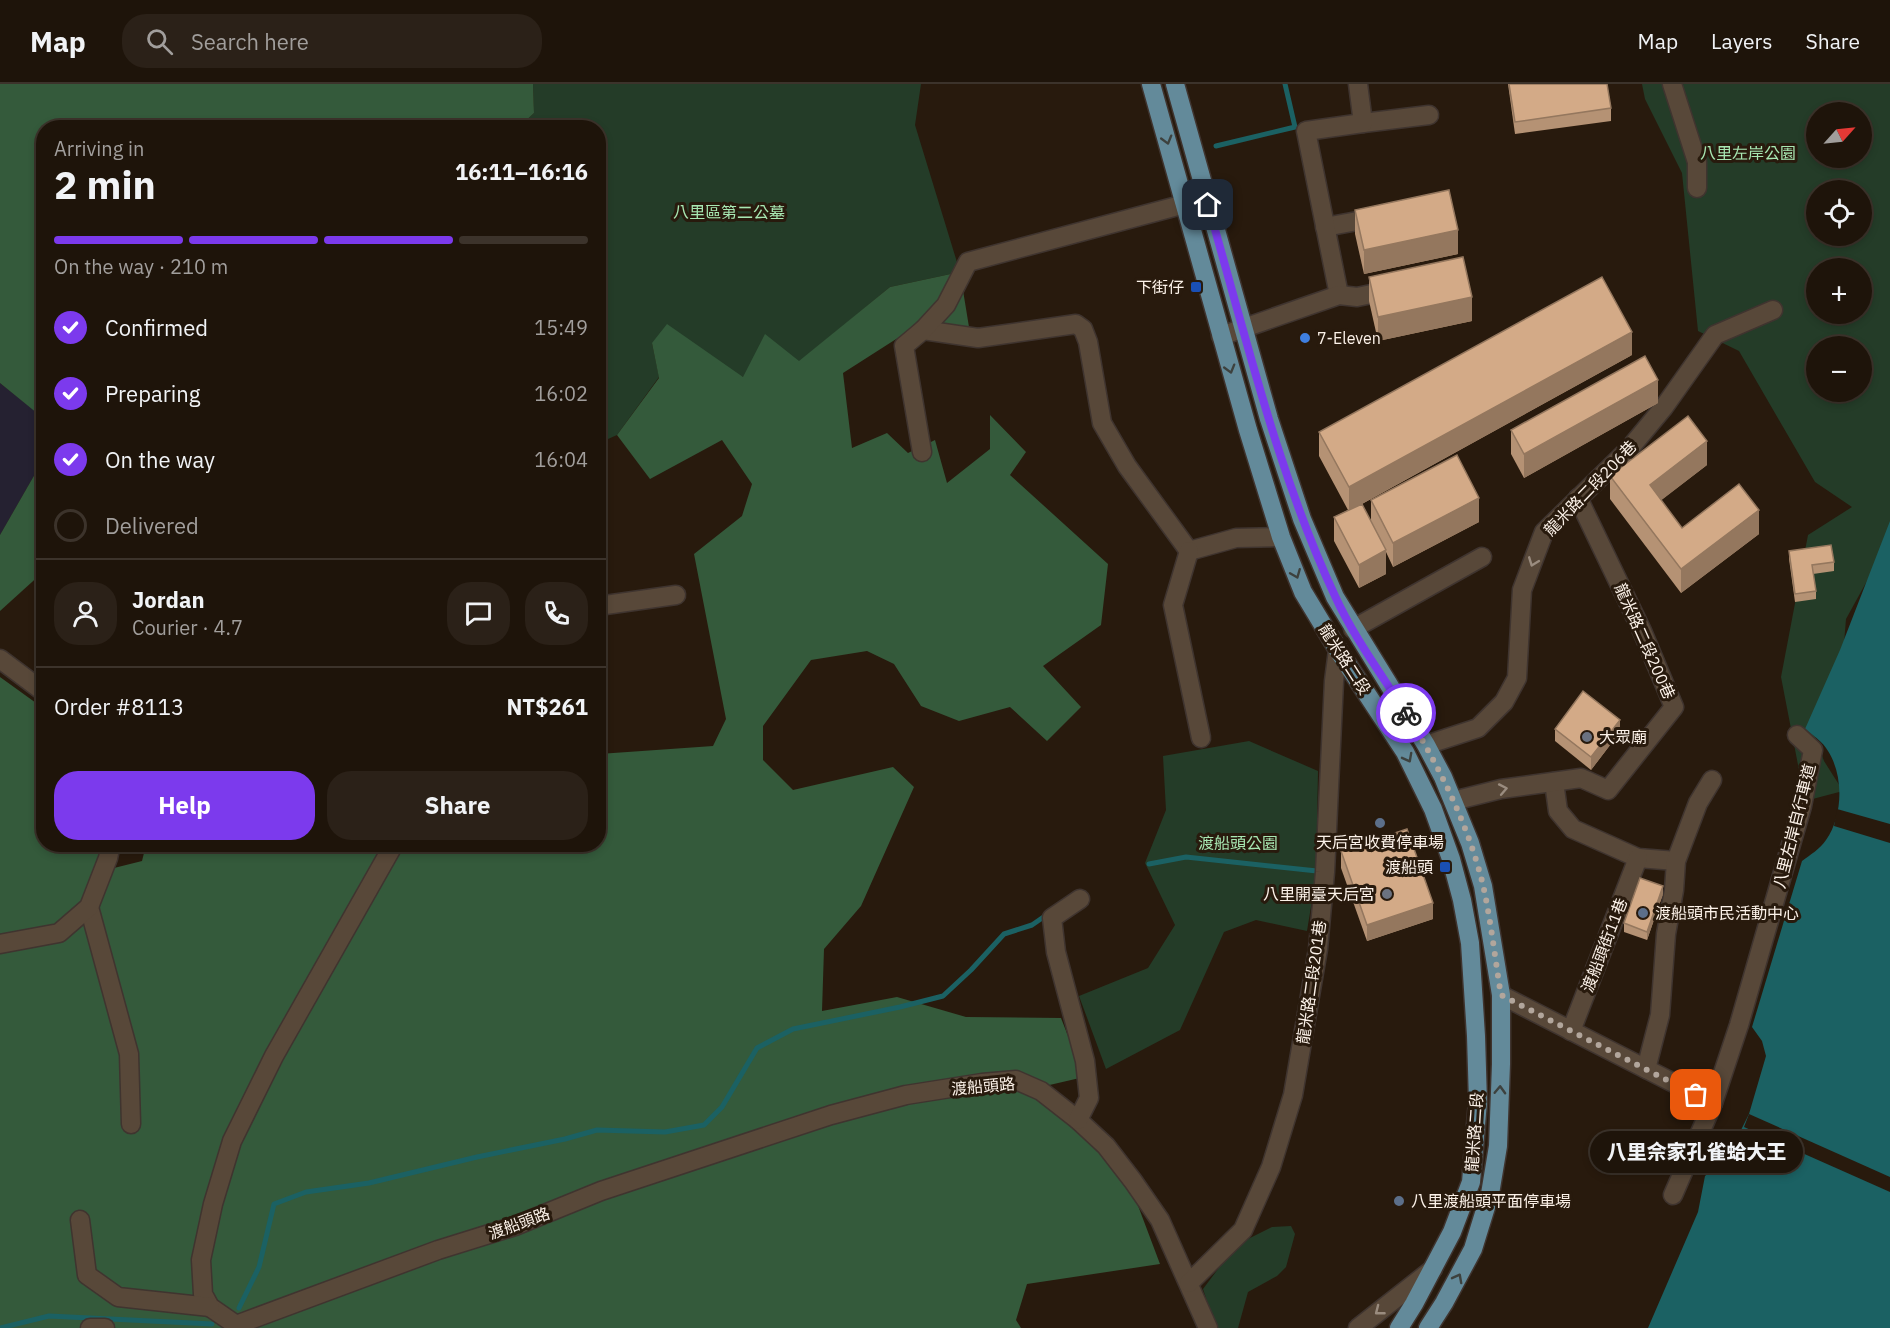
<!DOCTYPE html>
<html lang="en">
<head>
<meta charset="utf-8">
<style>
  :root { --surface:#1e140a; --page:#2b2118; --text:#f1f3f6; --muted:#a19e9c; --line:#3c332b; --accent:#7c3aed }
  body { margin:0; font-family:"IBM Plex Sans","Noto Sans TC",sans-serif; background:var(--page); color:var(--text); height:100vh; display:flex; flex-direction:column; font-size:22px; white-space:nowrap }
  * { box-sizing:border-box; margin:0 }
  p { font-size:20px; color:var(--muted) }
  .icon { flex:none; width:33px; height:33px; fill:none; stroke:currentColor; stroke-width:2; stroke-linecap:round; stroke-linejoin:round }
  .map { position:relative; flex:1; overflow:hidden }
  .side { position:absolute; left:36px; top:36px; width:570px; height:732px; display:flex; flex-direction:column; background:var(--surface); border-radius:24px; box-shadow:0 3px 9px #0003,0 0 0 2px var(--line) }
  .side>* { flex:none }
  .needle { width:39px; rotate:63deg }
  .controls { position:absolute; left:1806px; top:18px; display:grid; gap:12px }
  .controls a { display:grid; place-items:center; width:66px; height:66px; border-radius:50%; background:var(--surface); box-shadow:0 3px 9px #0003,0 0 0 2px var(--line); font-size:30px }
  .pin { position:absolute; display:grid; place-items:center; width:51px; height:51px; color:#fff; margin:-26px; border-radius:12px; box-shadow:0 3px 9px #0006 }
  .courier { position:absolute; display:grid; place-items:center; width:60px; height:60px; margin:-30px; border:4px solid #7c3aed; border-radius:50%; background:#fff; color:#222; box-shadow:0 2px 8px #0007 }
  .bubble { position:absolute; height:42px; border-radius:21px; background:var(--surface); box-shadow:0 3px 9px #0003,0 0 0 2px var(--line); font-size:20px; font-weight:800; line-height:42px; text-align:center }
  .head em { font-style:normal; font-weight:800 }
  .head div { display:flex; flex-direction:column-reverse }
  .head { display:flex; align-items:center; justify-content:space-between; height:102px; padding:0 18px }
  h1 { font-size:39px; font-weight:800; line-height:45px }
  .bar { display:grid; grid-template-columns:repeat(4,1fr); gap:9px 6px; align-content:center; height:72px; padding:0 18px }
  .bar i { height:8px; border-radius:4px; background:var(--line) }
  .bar .current { background:var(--accent) }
  .bar p { grid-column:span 4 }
  .line { display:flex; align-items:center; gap:15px; padding:0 18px; border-top:2px solid var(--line) }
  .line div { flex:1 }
  .round { display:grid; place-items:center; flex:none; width:63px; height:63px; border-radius:24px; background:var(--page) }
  ol { padding:0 18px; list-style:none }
  li { display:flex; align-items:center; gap:18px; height:66px }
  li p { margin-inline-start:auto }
  li .icon { padding:6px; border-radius:50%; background:var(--accent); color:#fff; stroke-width:4 }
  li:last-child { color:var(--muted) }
  li i { width:33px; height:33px; border:3px solid var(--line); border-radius:50% }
  .action { display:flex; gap:12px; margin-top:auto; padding:12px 18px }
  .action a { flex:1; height:69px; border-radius:24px; background:var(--accent); color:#fff; font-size:24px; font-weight:800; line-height:69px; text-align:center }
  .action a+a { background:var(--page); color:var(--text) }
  header { display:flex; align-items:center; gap:36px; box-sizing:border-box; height:84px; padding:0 30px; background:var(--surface); border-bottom:2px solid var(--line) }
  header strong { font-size:28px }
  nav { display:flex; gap:33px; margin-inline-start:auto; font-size:21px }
  .search { width:420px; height:54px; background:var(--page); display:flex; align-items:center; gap:15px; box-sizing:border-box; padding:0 21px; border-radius:24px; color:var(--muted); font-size:22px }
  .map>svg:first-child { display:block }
  .industrial { fill:#252131 }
  .green { fill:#243c28; fill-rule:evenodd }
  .forest { fill:#345a3b }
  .water { fill:#1b6163 }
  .pier { fill:#281a0d }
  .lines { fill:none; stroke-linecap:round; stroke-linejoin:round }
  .stream { stroke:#1b6163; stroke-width:5 }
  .minor-casing { stroke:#3f342f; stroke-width:21 }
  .major-casing { stroke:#3f342f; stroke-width:21 }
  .minor { stroke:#584839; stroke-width:18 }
  .major { stroke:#638a9a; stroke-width:18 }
  .wall { fill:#b59274 }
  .shaded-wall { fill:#94775e }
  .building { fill:#d3aa87; stroke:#94775e; stroke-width:1.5 }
  .oneway { stroke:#3d413e }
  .oneway2 { stroke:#9a8c7f }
  .done { stroke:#b2a69c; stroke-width:6; stroke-dasharray:0 10.8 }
  .route { stroke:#7c3aed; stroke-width:8 }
  .transit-dot { fill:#1a4fb4; stroke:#281a0d; stroke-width:2 }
  .shop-dot { fill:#3f7fe0; stroke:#281a0d; stroke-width:2 }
  .worship-dot { fill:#6b7280; stroke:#281a0d; stroke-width:2 }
  .service-dot { fill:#5c6f8a; stroke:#281a0d; stroke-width:2 }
  .labels { text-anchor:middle; stroke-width:6; stroke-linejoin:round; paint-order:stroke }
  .park-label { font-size:16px; fill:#a7e7b2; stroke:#281a0d }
  .poi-label { font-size:16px; fill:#fcf2e9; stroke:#281a0d; text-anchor:start }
  .street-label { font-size:16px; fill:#fcf2e9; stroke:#281a0d }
</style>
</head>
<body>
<header>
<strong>Map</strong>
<div class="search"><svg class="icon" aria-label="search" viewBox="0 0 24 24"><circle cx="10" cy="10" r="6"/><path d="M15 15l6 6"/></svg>Search here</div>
<nav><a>Map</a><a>Layers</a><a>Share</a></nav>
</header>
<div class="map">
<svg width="1890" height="1244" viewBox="0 0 1890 1244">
  <rect width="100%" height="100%" fill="#281a0d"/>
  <path class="industrial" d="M0,299L44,334L43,376L0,451Z"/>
  <g class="green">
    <path d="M533,0H921L915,41L960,188L890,203L799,278L743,293L652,259L659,293L617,351L599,359L598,44H518L534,29Z"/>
    <path d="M1642,0H1890V455L1846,535L1841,596L1812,644L1824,677L1843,707L1805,717L1781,593L1808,451L1852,423L1815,398L1739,267L1698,247L1682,89L1645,15ZM1816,28H1862V74H1816ZM1816,106H1862V152H1816ZM1816,184H1862V230H1816ZM1816,262H1862V308H1816Z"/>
    <path d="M1249,657L1318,687L1316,792L1307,847L1256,836L1224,848L1180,946L1106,985L1079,912L1148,884L1175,841L1145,779L1166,726L1163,672Z"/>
    <path d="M1291,1142L1295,1150L1286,1183L1277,1192L1248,1208L1238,1244H1216L1203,1205L1236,1161L1272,1143Z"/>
  </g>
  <g class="forest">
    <path d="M0,0H533L534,29L518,44H44L43,334L0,299Z"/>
    <path d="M960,188L969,243L904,250L843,289L852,364L887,349L908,369L935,356L947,399L990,365V331L1026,368L1010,391L1108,480L1101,541L1043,582L1081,623L1047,657L1010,623L959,637L921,622L894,580L867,567L811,576L763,642V676L793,706L893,683L914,703L861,822L824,865L822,927L897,913L966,933L1061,934L1084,993L1028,1006L1082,1046L1128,1095L1160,1180L1027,1200L1016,1236L1021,1244H0V593L43,624L44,760L101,761L98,788L142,777L146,761L598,760L599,670L713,662L726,635L694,470L742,432L752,400L722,356L650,395L617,351L659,294L652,259L667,240L743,293L765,250L799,277L890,203Z"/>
    <path d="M43,376V488L0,527V451Z"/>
  </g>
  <path class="water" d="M1890,437V1244H1648L1698,1128L1705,1092L1728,1072L1749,1030L1766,972L1762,957L1752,943L1802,777C1810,771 1820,765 1826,756C1843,732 1844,692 1828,667C1823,658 1813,651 1805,645L1840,566Z"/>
  <g class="pier">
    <path d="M1837,725L1890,740V759L1834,742Z"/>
    <path d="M1749,1030L1890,1093V1108L1744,1043Z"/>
  </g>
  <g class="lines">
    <g class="stream">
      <path d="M1216,62L1295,43L1285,0"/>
      <path d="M1149,780L1186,773L1317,787"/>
      <path d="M239,1224L259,1183L274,1120L306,1108L369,1099L477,1073L565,1055L597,1046L665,1048L704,1041L722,1023L757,964L793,945L900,923L943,912L971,886L1004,850L1032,841L1045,832"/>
      <path d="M0,1244L49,1232L212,1240"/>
    </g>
    <defs>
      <g id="minor">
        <path d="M1672,0L1697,78V104"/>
        <path d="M1363,39L1429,31"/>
        <path d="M1325,143L1379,133"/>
        <path d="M1339,211L1306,47L1363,39L1358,0"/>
        <path d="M923,246L978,254L1076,240L1083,245L1088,258L1102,339L1127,382L1189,467L1236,454L1281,453"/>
        <path d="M1221,252L1339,211L1357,213L1391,206"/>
        <path d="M922,368L904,262L923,246L946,221L968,178L1185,120"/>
        <path d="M1189,467L1173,521L1201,654"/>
        <path d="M598,522L676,511"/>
        <path d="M1353,545L1482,473"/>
        <path d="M0,575L44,608"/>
        <path d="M1426,661L1478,644L1504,618L1517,594L1522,506L1544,448L1630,364L1664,323L1715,251L1773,226"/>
        <path d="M1554,698L1558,727L1573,745L1638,774L1676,777"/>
        <path d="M1453,717L1501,705L1581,694L1608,706L1674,623L1642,547L1578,414"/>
        <path d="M394,760L274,972L232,1057L213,1120L201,1176L203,1210L210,1223L236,1241L438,1166L515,1142L601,1107L831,1031L906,1011L982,999L1016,996L1041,1007L1078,1036L1106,1062L1133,1097L1160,1136L1208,1244"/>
        <path d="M89,823L129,970L131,1040"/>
        <path d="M0,860L59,849L89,823L108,774L111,760"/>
        <path d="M1501,911L1713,1019"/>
        <path d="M1571,947L1638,774"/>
        <path d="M1646,985L1660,931L1666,850L1674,806L1676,777L1698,719L1712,696"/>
        <path d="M1078,1036L1089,1014L1085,977L1056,868L1052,834L1080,815"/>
        <path d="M1673,1111L1713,1019L1739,941L1802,722L1813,666L1797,651"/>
        <path d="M80,1136L87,1191L118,1213L210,1223"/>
        <path d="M1189,1199L1243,1146L1271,1083L1293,1011L1318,865L1325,788L1334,597L1338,566"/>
        <path d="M90,1244H105"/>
        <path d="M1358,1244L1433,1185"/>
      </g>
      <g id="major">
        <path d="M1151,0L1248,346L1281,453L1303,508L1338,566L1405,668L1433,725L1451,775L1462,816L1470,859L1476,952L1478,1018L1471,1098L1452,1148L1414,1220L1399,1244"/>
        <path d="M1175,0L1269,335L1302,435L1335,513L1426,661L1443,693L1470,759L1483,802L1501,911V980L1498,1062L1490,1110L1473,1165L1444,1219L1428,1244"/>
      </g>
    </defs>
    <use href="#minor" class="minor-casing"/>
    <use href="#major" class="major-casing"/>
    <use href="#minor" class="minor"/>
    <use href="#major" class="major"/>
  </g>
  <g class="wall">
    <path d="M1508,0H1607L1611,24V37L1515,50Z"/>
    <path d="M1355,126L1458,170L1364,190L1355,150Z"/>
    <path d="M1369,193L1472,237L1378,257L1369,217Z"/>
    <path d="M1632,271L1362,420L1371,438V416L1479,438L1393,483L1386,468V490L1359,504L1334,457V433L1348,426L1319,372V348Z"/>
    <path d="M1658,319L1524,394L1511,370V346Z"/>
    <path d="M1707,381L1661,416L1682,444L1759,450L1681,509L1610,415V392Z"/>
    <path d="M1789,467L1834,478V487L1813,490L1816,507V515L1795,518L1789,475Z"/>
    <path d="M1555,645L1620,648L1591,686L1555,657Z"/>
    <path d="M1341,767L1433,835L1367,857L1341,784Z"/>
    <path d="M1663,810L1647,856L1624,848V839Z"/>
  </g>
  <g class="shaded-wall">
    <path d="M1458,146V170L1364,190V166Z"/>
    <path d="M1472,213V237L1378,257V233Z"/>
    <path d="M1632,248V271L1349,427V403Z"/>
    <path d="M1658,296V319L1524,394V370Z"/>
    <path d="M1707,357V381L1650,425V401Z"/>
    <path d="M1479,414V438L1393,483V459Z"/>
    <path d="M1759,426V450L1681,509V485Z"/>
    <path d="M1386,466V490L1359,504V481Z"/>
    <path d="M1620,636V648L1591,686V673Z"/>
    <path d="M1663,802V810L1647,856V848Z"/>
    <path d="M1433,819V835L1367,857V841Z"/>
  </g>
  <g class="building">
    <path d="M1509,0H1607L1611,24L1515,38Z"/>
    <path d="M1449,106L1458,146L1364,166L1355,126Z"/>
    <path d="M1463,173L1472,213L1378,233L1369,193Z"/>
    <path d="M1602,193L1632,248L1349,403L1319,348Z"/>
    <path d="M1645,272L1658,296L1524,370L1511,346Z"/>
    <path d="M1688,332L1707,357L1650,401L1682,444L1739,400L1759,426L1681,485L1610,392Z"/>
    <path d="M1457,371L1479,414L1393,459L1371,416Z"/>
    <path d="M1362,420L1386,466L1359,481L1334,433Z"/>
    <path d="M1831,461L1834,478L1812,481L1816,507L1795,510L1789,467Z"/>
    <path d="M1583,607L1620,636L1591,673L1555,645Z"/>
    <path d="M1407,745L1433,819L1367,841L1341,767Z"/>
    <path d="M1640,794L1663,802L1647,848L1624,839Z"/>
  </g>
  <defs><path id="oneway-chevron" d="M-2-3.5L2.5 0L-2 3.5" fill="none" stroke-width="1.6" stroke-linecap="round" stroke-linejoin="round" transform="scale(1.5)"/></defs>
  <g class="oneway">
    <use href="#oneway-chevron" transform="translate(1167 56) rotate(74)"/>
    <use href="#oneway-chevron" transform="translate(1230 285) rotate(74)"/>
    <use href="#oneway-chevron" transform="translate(1296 490) rotate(68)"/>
    <use href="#oneway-chevron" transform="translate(1408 674) rotate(62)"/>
    <use href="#oneway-chevron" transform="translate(1500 1006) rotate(-88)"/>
    <use href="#oneway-chevron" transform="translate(1458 1194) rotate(-62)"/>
  </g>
  <g class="oneway2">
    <use href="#oneway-chevron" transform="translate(1533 478) rotate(111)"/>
    <use href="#oneway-chevron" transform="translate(1503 705) rotate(-11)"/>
    <use href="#oneway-chevron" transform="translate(1379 1227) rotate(142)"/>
  </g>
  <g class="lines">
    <path class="done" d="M1406,629C1439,682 1468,740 1483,801C1491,837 1495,875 1501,911L1696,1011"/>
    <path class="route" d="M1208,121C1246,252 1277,388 1335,512C1353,552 1382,591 1406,629"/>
  </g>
  <g class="transit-dot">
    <rect x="1190" y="197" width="12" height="12" rx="3"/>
    <rect x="1439" y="777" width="12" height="12" rx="3"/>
  </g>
  <circle class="shop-dot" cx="1305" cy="254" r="6"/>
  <g class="worship-dot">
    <circle cx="1587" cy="653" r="6"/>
    <circle cx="1387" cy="810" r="6"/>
  </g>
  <g class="service-dot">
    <circle cx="1380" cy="739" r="6"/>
    <circle cx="1643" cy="829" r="6"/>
    <circle cx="1399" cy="1117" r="6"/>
  </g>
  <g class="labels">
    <g class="park-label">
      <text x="1748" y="75">八里左岸公園</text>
      <text x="729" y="134">八里區第二公墓</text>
      <text x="1238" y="765">渡船頭公園</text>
    </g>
    <g class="poi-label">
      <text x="1184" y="209" text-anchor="end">下街仔</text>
      <text x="1317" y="260">7-Eleven</text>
      <text x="1599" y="659">大眾廟</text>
      <text x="1380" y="764" text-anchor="middle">天后宮收費停車場</text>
      <text x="1433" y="789" text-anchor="end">渡船頭</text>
      <text x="1375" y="816" text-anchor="end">八里開臺天后宮</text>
      <text x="1655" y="835">渡船頭市民活動中心</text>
      <text x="1411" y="1123">八里渡船頭平面停車場</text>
    </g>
    <g class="street-label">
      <text transform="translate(1590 404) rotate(-46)" y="6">龍米路二段206巷</text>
      <text transform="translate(1645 557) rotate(66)" y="6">龍米路二段200巷</text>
      <text transform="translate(1345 575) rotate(57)" y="6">龍米路二段</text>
      <text transform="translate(1794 742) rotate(-76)" y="6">八里左岸自行車道</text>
      <text transform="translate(1604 861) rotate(-69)" y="6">渡船頭街11巷</text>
      <text transform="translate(1311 898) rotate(-82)" y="6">龍米路二段201巷</text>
      <text transform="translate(983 1002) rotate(-5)" y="6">渡船頭路</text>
      <text transform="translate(1474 1048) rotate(-86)" y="6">龍米路二段</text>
      <text transform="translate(519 1139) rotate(-20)" y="6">渡船頭路</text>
    </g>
  </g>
</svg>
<div class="controls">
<a><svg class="needle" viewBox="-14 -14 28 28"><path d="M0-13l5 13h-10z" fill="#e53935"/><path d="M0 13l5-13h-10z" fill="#a19e9c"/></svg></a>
<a><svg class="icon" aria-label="locate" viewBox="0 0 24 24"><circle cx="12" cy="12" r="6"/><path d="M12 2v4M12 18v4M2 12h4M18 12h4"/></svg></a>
<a>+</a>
<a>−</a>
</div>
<div class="pin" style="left:1696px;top:1011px;background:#ea580c"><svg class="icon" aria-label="bag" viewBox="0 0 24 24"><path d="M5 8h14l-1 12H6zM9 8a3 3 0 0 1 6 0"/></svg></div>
<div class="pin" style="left:1208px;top:121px;background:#1f2937"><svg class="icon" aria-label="home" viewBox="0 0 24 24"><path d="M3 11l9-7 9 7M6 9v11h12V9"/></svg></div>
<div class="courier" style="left:1406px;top:629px"><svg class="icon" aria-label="bike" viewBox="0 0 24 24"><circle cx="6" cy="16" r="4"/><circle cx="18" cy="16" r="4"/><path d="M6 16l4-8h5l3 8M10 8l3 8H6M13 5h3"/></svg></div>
<div class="bubble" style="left:1590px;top:1047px;width:213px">八里佘家孔雀蛤大王</div>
<section class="side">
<div class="head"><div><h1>2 min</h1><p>Arriving in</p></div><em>16:11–16:16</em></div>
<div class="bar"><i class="current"></i><i class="current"></i><i class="current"></i><i></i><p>On the way · 210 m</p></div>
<ol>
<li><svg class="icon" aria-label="check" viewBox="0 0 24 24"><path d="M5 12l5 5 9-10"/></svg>Confirmed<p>15:49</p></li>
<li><svg class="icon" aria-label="check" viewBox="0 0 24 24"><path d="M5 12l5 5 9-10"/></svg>Preparing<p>16:02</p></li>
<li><svg class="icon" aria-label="check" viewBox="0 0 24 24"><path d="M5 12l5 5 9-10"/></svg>On the way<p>16:04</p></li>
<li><i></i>Delivered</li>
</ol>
<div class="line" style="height:108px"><a class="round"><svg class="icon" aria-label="person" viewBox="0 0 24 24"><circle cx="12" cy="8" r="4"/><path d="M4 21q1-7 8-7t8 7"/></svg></a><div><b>Jordan</b><p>Courier · 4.7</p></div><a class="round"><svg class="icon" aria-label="chat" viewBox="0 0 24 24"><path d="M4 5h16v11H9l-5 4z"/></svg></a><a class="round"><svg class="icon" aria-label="phone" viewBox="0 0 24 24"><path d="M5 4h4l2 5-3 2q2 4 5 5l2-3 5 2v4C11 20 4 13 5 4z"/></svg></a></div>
<div class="line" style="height:78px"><div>Order #8113</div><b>NT$261</b></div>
<div class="action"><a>Help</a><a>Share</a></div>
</section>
</div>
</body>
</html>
